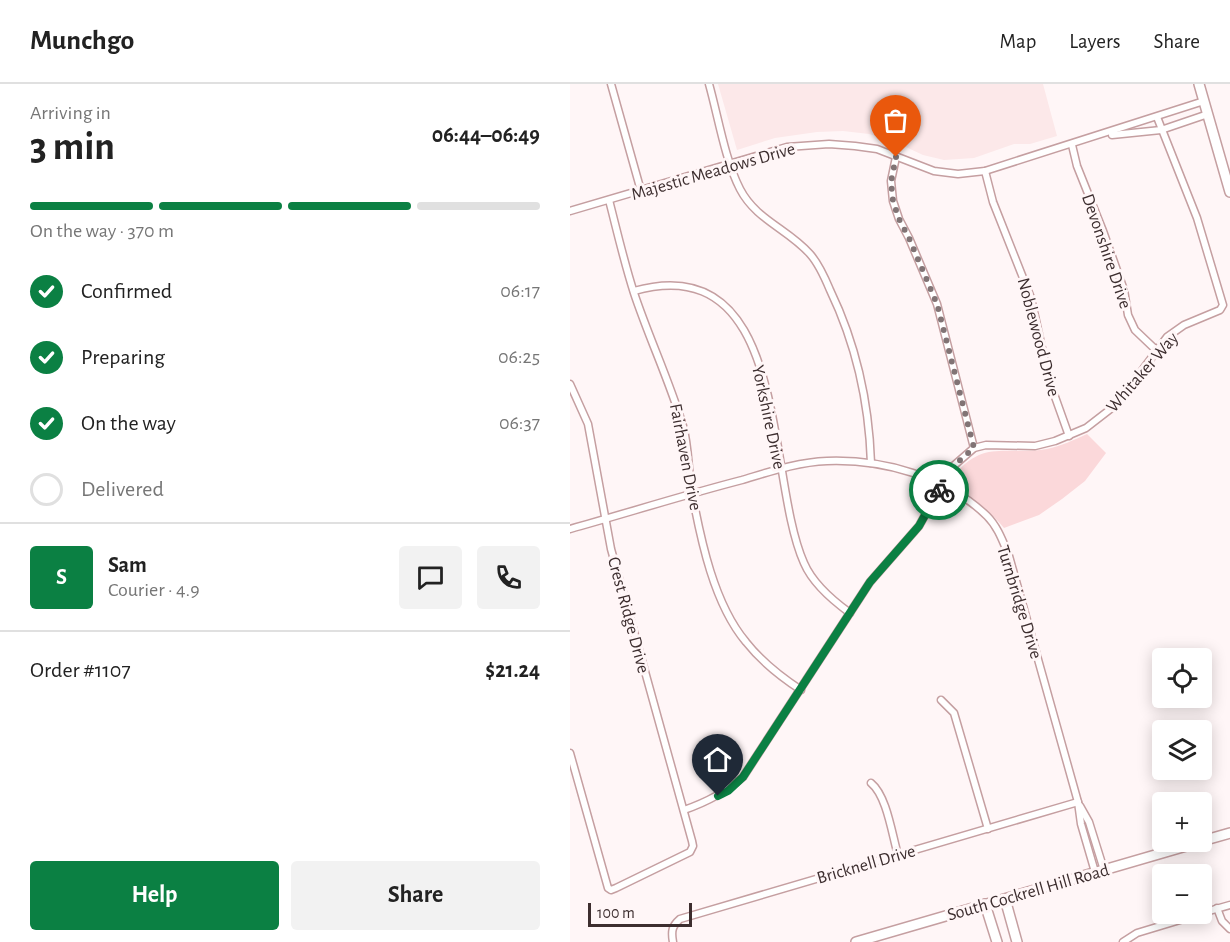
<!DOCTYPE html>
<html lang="en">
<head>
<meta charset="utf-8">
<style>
  :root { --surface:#fff; --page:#f2f2f2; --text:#222; --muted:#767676; --line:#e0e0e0; --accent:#0b8043 }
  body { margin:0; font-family:"Alegreya Sans",sans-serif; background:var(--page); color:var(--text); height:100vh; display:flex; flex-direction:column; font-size:22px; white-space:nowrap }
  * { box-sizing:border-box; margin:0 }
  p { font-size:20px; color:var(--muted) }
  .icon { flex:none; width:33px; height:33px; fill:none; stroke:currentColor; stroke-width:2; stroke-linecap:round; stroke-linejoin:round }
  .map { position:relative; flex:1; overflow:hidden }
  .drawer { display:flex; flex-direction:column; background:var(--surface); width:570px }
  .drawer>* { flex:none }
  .controls { position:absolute; left:582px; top:564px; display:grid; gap:12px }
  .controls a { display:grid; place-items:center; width:60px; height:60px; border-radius:6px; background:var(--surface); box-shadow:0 3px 15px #0003; font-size:30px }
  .scale { position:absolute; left:18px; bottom:15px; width:104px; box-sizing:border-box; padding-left:6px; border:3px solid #3d2e2f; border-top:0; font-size:16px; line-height:21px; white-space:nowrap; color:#3d2e2f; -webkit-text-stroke:4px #fff6f7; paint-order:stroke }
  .pin { position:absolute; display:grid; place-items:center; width:51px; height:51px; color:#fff; margin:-62px -26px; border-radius:50% 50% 50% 0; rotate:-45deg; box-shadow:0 0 6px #0007 }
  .pin .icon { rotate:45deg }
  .courier { position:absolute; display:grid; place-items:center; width:60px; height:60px; margin:-30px; border:4px solid #0b8043; border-radius:50%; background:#fff; color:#222; box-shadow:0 2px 8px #0007 }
  .overview em { font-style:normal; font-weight:600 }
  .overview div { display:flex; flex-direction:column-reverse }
  .overview { display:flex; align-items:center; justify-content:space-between; height:102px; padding:0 30px }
  h1 { font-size:39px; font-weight:600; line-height:45px }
  .bar { display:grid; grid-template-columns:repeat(4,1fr); gap:9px 6px; align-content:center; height:72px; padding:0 30px }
  .bar i { height:8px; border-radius:4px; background:var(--line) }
  .bar .selected { background:var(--accent) }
  .bar p { grid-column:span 4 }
  .line { display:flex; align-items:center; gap:15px; padding:0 30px; border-top:2px solid var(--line) }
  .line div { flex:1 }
  .round { display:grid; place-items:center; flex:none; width:63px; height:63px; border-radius:6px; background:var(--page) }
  ol { padding:0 30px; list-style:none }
  li { display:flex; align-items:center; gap:18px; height:66px }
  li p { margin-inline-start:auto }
  li .icon { padding:6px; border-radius:50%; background:var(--accent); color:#fff; stroke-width:4 }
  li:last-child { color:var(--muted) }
  li i { width:33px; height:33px; border:3px solid var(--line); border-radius:50% }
  .action { display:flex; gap:12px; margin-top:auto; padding:12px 30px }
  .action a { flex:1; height:69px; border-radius:6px; background:var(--accent); color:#fff; font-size:24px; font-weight:600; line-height:69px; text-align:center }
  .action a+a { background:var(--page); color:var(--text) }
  header { display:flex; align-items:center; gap:36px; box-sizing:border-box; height:84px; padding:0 30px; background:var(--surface); border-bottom:2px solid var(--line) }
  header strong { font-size:28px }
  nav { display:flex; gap:33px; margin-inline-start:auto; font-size:21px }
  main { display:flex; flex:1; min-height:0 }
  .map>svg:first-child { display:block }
  .built { fill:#fce8e9 }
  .green { fill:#fbd8da }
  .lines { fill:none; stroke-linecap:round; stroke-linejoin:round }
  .street-casing { stroke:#c59fa1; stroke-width:9 }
  .secondary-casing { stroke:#c59fa1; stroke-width:12 }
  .street { stroke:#fff; stroke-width:6 }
  .secondary { stroke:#fff; stroke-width:9 }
  .done { stroke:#817475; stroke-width:6; stroke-dasharray:0 10.8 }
  .route { stroke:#0b8043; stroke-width:8 }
  .labels { text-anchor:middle; stroke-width:6; stroke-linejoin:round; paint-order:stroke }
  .street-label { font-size:18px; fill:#3d2e2f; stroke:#fff6f7 }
</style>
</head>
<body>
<header>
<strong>Munchgo</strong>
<nav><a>Map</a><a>Layers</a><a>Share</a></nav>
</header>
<main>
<section class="drawer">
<div class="overview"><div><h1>3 min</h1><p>Arriving in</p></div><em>06:44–06:49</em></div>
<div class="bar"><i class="selected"></i><i class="selected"></i><i class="selected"></i><i></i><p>On the way · 370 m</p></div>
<ol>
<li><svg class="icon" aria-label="check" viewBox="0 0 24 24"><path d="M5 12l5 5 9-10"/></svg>Confirmed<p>06:17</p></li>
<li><svg class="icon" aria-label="check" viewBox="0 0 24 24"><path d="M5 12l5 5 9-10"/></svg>Preparing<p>06:25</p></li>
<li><svg class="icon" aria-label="check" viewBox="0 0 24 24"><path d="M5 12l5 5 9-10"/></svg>On the way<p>06:37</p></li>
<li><i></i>Delivered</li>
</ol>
<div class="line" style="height:108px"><b class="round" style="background:var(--accent);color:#fff">S</b><div><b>Sam</b><p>Courier · 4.9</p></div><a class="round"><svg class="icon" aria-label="chat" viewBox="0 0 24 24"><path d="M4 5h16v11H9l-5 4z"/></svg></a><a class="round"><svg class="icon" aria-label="phone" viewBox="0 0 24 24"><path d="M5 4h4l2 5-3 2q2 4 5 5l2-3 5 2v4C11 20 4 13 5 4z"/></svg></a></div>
<div class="line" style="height:78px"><div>Order #1107</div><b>$21.24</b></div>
<div class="action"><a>Help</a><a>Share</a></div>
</section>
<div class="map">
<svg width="660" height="858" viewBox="0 0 660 858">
  <rect width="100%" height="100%" fill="#fff6f7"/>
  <path class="built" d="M148,0H473L487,52L460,60H444L404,74L374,76L353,71L323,57L299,50L273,47L247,48L205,54L167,66Z"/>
  <path class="green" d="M517,350L536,369L515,397L492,415L469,431L434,444C419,426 403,414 384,400L382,394C413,354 435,372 477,365C491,362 504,356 517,350Z"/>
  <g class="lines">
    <defs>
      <g id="street">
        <path d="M41,0L71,107"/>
        <path d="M139,0C148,32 155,76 170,105C186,136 218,145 240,170C249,180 255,194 260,206C286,260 299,319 301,379"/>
        <path d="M542,51L591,46L638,30"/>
        <path d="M502,61L507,82L533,147L554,206L558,231L565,246L586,266"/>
        <path d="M326,73L321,97L323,117L329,135L339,154L367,220L404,364"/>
        <path d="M415,87L423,118L461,214L479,296L499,352"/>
        <path d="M39,116C47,147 54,178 64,209C79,254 99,296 113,342C119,363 118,387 122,409C131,457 144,520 176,558C191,577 211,593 231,606"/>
        <path d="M0,127L217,63L259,60L285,62L307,65L364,87L388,90L415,87L634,17"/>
        <path d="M64,207C221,163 195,392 234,479C243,500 262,516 280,529"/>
        <path d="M0,300L18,340L41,465L122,757L123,762L120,768L46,804L41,806L38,804L0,669"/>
        <path d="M0,445C57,429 114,411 172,396C199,388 228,378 257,377C312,375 376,392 417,432C428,443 433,458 439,472L508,718L511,740L525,788"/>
        <path d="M371,616L384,629L418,745"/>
        <path d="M301,699C317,712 322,751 328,771"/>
        <path d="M510,722L519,738L534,786"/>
        <path d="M114,726C137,718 155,709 173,693L300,498L349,442L381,384L404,364L416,361L465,362L485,357L516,344L547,320L597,253L614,241L650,226L653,221L627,134L587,33"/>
        <path d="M647,824L652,837L660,845"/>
        <path d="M632,829L660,821"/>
        <path d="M103,858C101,847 102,842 110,835L508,718"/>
        <path d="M553,858L567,849L630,830"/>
      </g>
      <g id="secondary">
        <path d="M629,0L660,108"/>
        <path d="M632,757L660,749"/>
        <path d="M435,815L447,858"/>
        <path d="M415,820L427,858"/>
        <path d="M286,858L630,758"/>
      </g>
    </defs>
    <use href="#street" class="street-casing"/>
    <use href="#secondary" class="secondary-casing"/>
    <use href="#street" class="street"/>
    <use href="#secondary" class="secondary"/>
  </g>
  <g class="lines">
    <path class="done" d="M326,73L321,98L323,117L329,135L339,154L367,220L404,364L381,384L369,406"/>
    <path class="route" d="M148,712L158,707L173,693L300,498L349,442L369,406"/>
  </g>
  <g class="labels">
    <g class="street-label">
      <text transform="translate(143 87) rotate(-16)" y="6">Majestic Meadows Drive</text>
      <text transform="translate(537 167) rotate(71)" y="6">Devonshire Drive</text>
      <text transform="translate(469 253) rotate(75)" y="6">Noblewood Drive</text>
      <text transform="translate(572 288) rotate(-49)" y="6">Whitaker Way</text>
      <text transform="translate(199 333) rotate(78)" y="6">Yorkshire Drive</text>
      <text transform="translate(116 373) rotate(79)" y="6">Fairhaven Drive</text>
      <text transform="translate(450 518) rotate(73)" y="6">Turnbridge Drive</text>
      <text transform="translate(59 531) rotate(75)" y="6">Crest Ridge Drive</text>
      <text transform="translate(296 780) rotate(-16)" y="6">Bricknell Drive</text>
      <text transform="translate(458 808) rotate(-16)" y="6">South Cockrell Hill Road</text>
    </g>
  </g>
</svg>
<div class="controls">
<a><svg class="icon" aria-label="locate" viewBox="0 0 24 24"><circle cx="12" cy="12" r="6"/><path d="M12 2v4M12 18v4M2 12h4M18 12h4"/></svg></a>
<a><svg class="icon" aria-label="layers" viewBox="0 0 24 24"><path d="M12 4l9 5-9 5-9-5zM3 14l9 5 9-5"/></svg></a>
<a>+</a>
<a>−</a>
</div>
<div class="scale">100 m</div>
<div class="pin" style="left:326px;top:73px;background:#ea580c"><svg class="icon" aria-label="bag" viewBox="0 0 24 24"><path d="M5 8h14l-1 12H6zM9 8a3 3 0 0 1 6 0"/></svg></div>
<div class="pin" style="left:148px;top:712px;background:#1f2937"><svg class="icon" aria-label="home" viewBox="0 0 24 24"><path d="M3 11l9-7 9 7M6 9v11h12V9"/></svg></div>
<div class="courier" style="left:369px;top:406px"><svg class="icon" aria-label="bike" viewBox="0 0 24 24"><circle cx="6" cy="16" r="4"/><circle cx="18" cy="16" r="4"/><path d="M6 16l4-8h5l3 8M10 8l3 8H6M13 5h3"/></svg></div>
</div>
</main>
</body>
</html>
